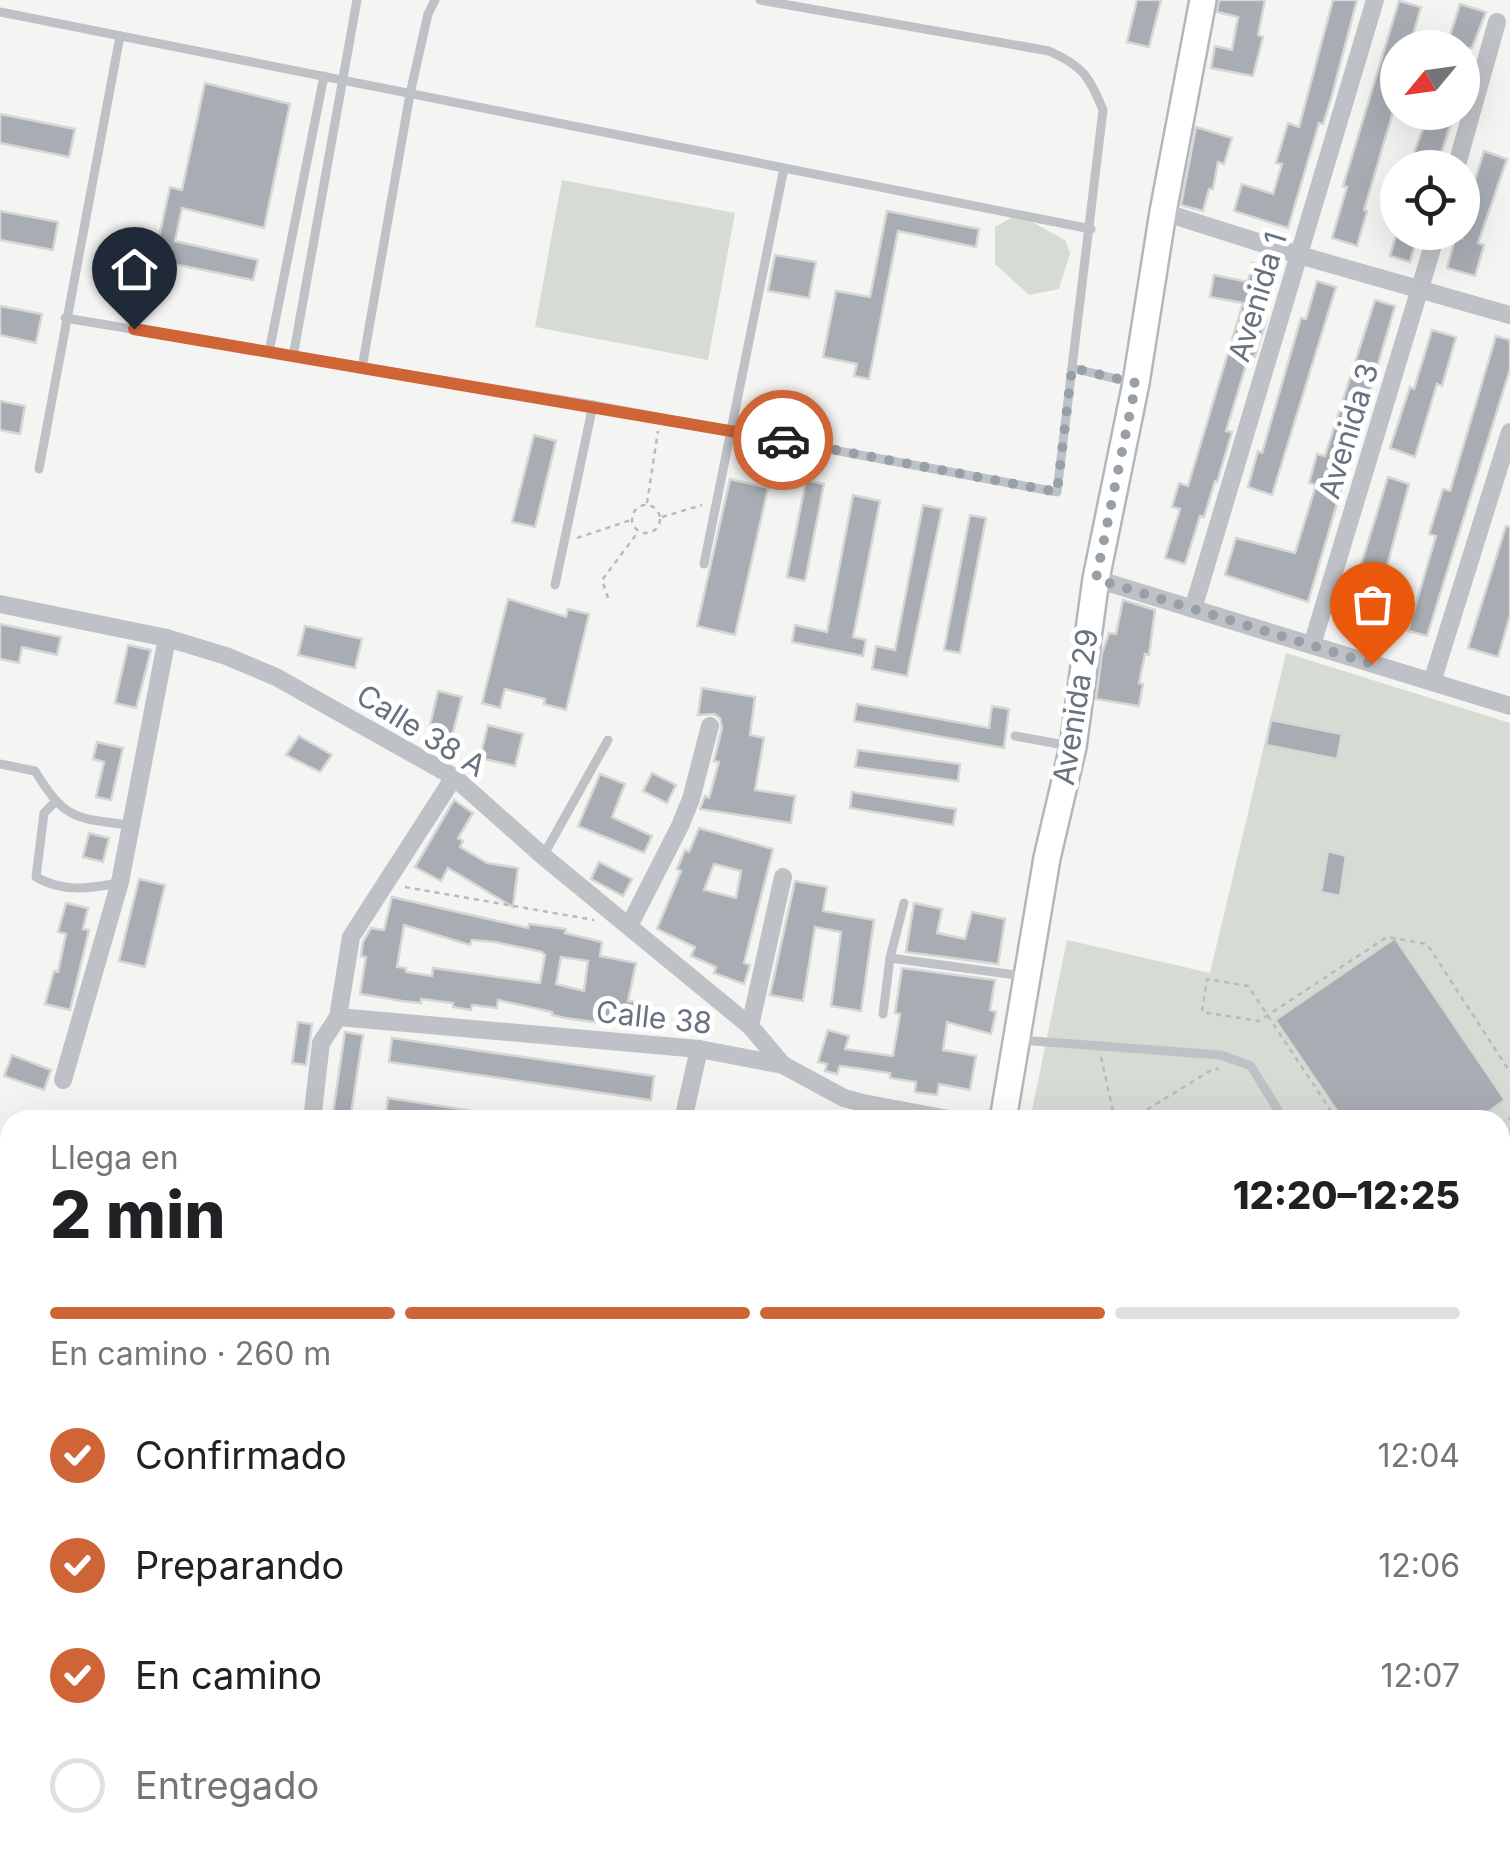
<!DOCTYPE html>
<html lang="es">
<head>
<meta charset="utf-8">
<style>
  :root { --surface:#fff; --page:#f2f2f2; --text:#202124; --muted:#757577; --line:#e0e0e0; --accent:#cf6537 }
  body { margin:0; font-family:Inter,sans-serif; background:var(--page); color:var(--text); height:100vh; display:flex; flex-direction:column; font-size:38px; white-space:nowrap }
  * { box-sizing:border-box; margin:0 }
  p { font-size:32px; color:var(--muted) }
  .icon { flex:none; width:55px; height:55px; fill:none; stroke:currentColor; stroke-width:2; stroke-linecap:round; stroke-linejoin:round }
  .map { position:relative; flex:1; overflow:hidden }
  .panel { position:absolute; left:0px; top:1110px; width:1510px; height:752px; display:flex; flex-direction:column; background:var(--surface); border-radius:30px 30px 0 0; box-shadow:0 10px 40px #0002 }
  .panel>* { flex:none }
  .needle { width:65px; rotate:241deg }
  .fabs { position:absolute; left:1380px; top:30px; display:grid; gap:20px }
  .fabs a { display:grid; place-items:center; width:100px; height:100px; border-radius:50%; background:var(--surface); box-shadow:0 10px 40px #0002; font-size:50px }
  .pin { position:absolute; display:grid; place-items:center; width:85px; height:85px; color:#fff; margin:-102px -42px; border-radius:50% 50% 50% 0; rotate:-45deg; box-shadow:0 0 10px #0007 }
  .pin .icon { rotate:45deg }
  .courier { position:absolute; display:grid; place-items:center; width:100px; height:100px; margin:-50px; border:8px solid #cf6537; border-radius:50%; background:#fff; color:#222; box-shadow:0 2px 12px #0007 }
  .head em { font-style:normal; font-weight:800 }
  .head div { display:flex; flex-direction:column-reverse }
  .head { display:flex; align-items:center; justify-content:space-between; height:170px; padding:0 50px }
  h1 { font-size:65px; font-weight:800; line-height:75px }
  .bar { display:grid; grid-template-columns:repeat(4,1fr); gap:15px 10px; align-content:center; height:120px; padding:0 50px }
  .bar i { height:12px; border-radius:8px; background:var(--line) }
  .bar .selected { background:var(--accent) }
  .bar p { grid-column:span 4 }
  ol { padding:0 50px; list-style:none }
  li { display:flex; align-items:center; gap:30px; height:110px }
  li p { margin-inline-start:auto }
  li .icon { padding:10px; border-radius:50%; background:var(--accent); color:#fff; stroke-width:4 }
  li:last-child { color:var(--muted) }
  li i { width:55px; height:55px; border:5px solid var(--line); border-radius:50% }
  .map>svg:first-child { display:block }
  .green { fill:#d6dbd3 }
  .building { fill:#a7adb3; stroke:#d6d6d4; stroke-width:2.5; fill-rule:evenodd }
  .lines { fill:none; stroke-linecap:round; stroke-linejoin:round }
  .secondary-casing { stroke:#b3b7bb; stroke-width:30 }
  .path { stroke:#b8babc; stroke-width:2.5; stroke-dasharray:5 5; stroke-linecap:butt }
  .service { stroke:#bec1c5; stroke-width:9 }
  .minor { stroke:#bec1c5; stroke-width:18 }
  .secondary { stroke:#fff; stroke-width:25 }
  .done { stroke:#98a0a7; stroke-width:10; stroke-dasharray:0 18 }
  .route { stroke:#cf6537; stroke-width:12 }
  .labels { text-anchor:middle; stroke-width:10; stroke-linejoin:round; paint-order:stroke }
  .street-label { font-size:30px; fill:#67737f; stroke:#fff }
</style>
</head>
<body>
<div class="map">
<svg width="1510" height="1862" viewBox="0 0 1510 1862">
  <rect width="100%" height="100%" fill="#f4f5f2"/>
  <g class="green">
    <path d="M562,180L735,213L708,360L535,327Z"/>
    <path d="M1011,218L1032,222L1065,240L1070,253L1059,289L1029,295L995,264V227Z"/>
    <path d="M1286,653L1510,723V1629L1500,1628V1120H1030L1067,940L1210,973Z"/>
    <path d="M0,1625L10,1628V1759L0,1757Z"/>
  </g>
  <g class="building">
    <path d="M1137,0H1161L1149,47L1127,42Z"/>
    <path d="M1219,0H1265L1258,35L1263,37L1253,76L1211,68L1215,46L1232,50L1238,17L1217,12Z"/>
    <path d="M1333,0H1357L1331,99L1323,124L1319,123L1288,228L1234,211L1242,184L1273,194L1282,164L1276,163L1288,123L1299,127Z"/>
    <path d="M1399,1L1421,7L1409,48H1398V76L1389,103L1395,105L1364,210L1367,211L1357,246L1332,238L1347,187L1343,186Z"/>
    <path d="M1460,4L1486,12L1472,48H1446Z"/>
    <path d="M205,83L290,104L264,228L182,208L175,241L258,260L253,280L154,260L170,187L182,190Z"/>
    <path d="M1429,112H1455L1436,168L1410,164Z"/>
    <path d="M0,114L75,129L69,157L0,143Z"/>
    <path d="M1196,127L1232,138L1224,164L1218,162L1213,189H1209L1203,211L1181,205Z"/>
    <path d="M1484,151L1507,159L1478,243L1484,245L1475,276L1447,268L1456,236L1462,238V222Z"/>
    <path d="M0,211L58,222L53,250L0,240Z"/>
    <path d="M887,211L979,229L976,247L898,231L869,379L854,376L857,364L823,357L836,291L870,297Z"/>
    <path d="M1397,232H1419L1410,262L1390,256Z"/>
    <path d="M775,255L816,262L809,298L768,291Z"/>
    <path d="M1253,263L1276,270L1261,319L1266,321L1255,357L1249,355L1226,431L1232,432L1217,482L1215,481L1204,517L1200,516L1185,564L1165,558L1180,509L1172,507L1179,483L1188,486L1243,303L1210,297L1214,275L1248,282Z"/>
    <path d="M1317,281L1336,287L1272,495L1248,487L1258,451L1262,453L1301,318L1306,319Z"/>
    <path d="M1375,300L1395,306L1308,602L1225,575L1236,538L1295,553L1316,485L1309,483L1317,454L1325,456Z"/>
    <path d="M0,306L42,314L36,343L0,335Z"/>
    <path d="M1432,330L1456,337L1442,386L1437,384L1415,457L1390,448L1410,387L1414,389Z"/>
    <path d="M1496,336L1510,340V369L1427,636L1408,631L1436,536L1429,534L1443,489L1450,491Z"/>
    <path d="M0,401L25,406L20,434L0,430Z"/>
    <path d="M534,435L556,441L535,527L512,522Z"/>
    <path d="M1388,477L1409,484L1372,622L1346,614Z"/>
    <path d="M730,479L768,488L735,635L697,626Z"/>
    <path d="M806,480L824,484L805,581L787,577Z"/>
    <path d="M853,495L880,501L853,637L866,640L863,656L792,642L795,625L827,632Z"/>
    <path d="M923,505L942,509L907,676L872,669L876,646L895,650Z"/>
    <path d="M970,515L986,518L960,653L944,650Z"/>
    <path d="M1506,526L1510,527V615L1498,657L1468,648Z"/>
    <path d="M508,599L566,617L568,609L589,614L566,710L544,704L545,699L505,689L500,708L482,703Z"/>
    <path d="M1123,600L1155,610L1149,655L1145,654L1139,683L1143,684L1139,706L1096,699L1102,653L1109,633L1116,634Z"/>
    <path d="M0,624L61,637L57,655L22,647L19,663L0,659Z"/>
    <path d="M305,626L362,639L355,668L298,655Z"/>
    <path d="M128,645L151,650L136,708L115,703Z"/>
    <path d="M702,688L755,697L750,735L764,738L755,790L795,796L791,823L700,809L705,796L709,798L719,762L714,761L722,728L720,718L714,714L698,715Z"/>
    <path d="M438,691L462,697L452,736L429,730Z"/>
    <path d="M857,704L989,728L992,706L1009,709L1004,748L854,721Z"/>
    <path d="M1271,720L1342,734L1337,759L1266,745Z"/>
    <path d="M488,725L523,734L515,766L480,758Z"/>
    <path d="M299,736L332,755L320,772L286,755Z"/>
    <path d="M97,742L123,748L111,800L96,797L104,762L93,759Z"/>
    <path d="M858,750L960,764L958,781L855,767Z"/>
    <path d="M652,773L676,785L667,803L643,791Z"/>
    <path d="M600,774L625,784L612,817L652,836L644,853L578,826Z"/>
    <path d="M852,792L956,809L953,825L850,808Z"/>
    <path d="M454,800L473,813L458,838L463,841L460,847L487,863L518,868L513,907L448,868L441,881L415,867Z"/>
    <path d="M699,828L773,849L744,963L750,965L744,984L714,973L716,967L691,956L695,947L657,929L681,871L677,869L685,850L689,852ZM714,864L741,871L736,898L704,890Z"/>
    <path d="M89,833L109,838L103,862L83,857Z"/>
    <path d="M1328,851L1346,856L1340,896L1321,892Z"/>
    <path d="M599,862L632,879L623,896L591,879Z"/>
    <path d="M139,879L165,885L145,967L119,961Z"/>
    <path d="M795,881L827,887L823,911L874,920L861,1011L831,1006L841,932L815,927L803,1001L770,995Z"/>
    <path d="M392,897L528,928L529,924L566,929L565,933L602,942L600,956L636,963L628,1001L650,1004L646,1029L565,1018L552,1015V1012L498,1000L497,1008L472,1005L471,1010L453,1007V1003L421,999V1003L402,1001L360,994L366,957L361,956L363,942L371,928L384,930ZM404,925L470,945L472,940L495,942L542,952L545,955L540,983L433,968L432,976L406,972V968L397,967ZM561,957L588,961L584,991L556,984Z"/>
    <path d="M66,903L88,908L83,929L89,930L70,1010L45,1004L54,971L58,972L66,934L58,932Z"/>
    <path d="M914,903L942,909L937,933L965,939L972,912L1005,919L998,964L906,952Z"/>
    <path d="M1395,938L1505,1100L1477,1120H1343L1275,1020Z"/>
    <path d="M902,968L995,980L990,1010L996,1012L991,1034L947,1022L943,1050L976,1056L970,1090L939,1084L937,1095L915,1092L916,1082L890,1078V1073L840,1066L837,1074L825,1071L827,1064L818,1062L828,1030L849,1036L845,1049L893,1056L900,1014L895,1013Z"/>
    <path d="M298,1022L312,1024L306,1065L292,1063Z"/>
    <path d="M345,1032L363,1035L350,1120H332Z"/>
    <path d="M392,1038L654,1076L651,1100L389,1062Z"/>
    <path d="M12,1055L51,1070L44,1090L4,1076Z"/>
    <path d="M388,1098L480,1112L479,1120H385Z"/>
  </g>
  <g class="lines">
    <defs>
      <g id="secondary">
        <path d="M1003,1120L1047,858L1073,747L1096,579L1136,383L1163,212L1203,0"/>
        <path d="M1500,1652L1510,1654"/>
        <path d="M877,1862L879,1852"/>
      </g>
    </defs>
    <use href="#secondary" class="secondary-casing"/>
    <g class="path">
      <path d="M647,503L658,431"/>
      <circle cx="646" cy="519" r="14"/>
      <path d="M662,517L702,505"/>
      <path d="M577,538L631,520"/>
      <path d="M608,598L602,580L638,532"/>
      <path d="M405,887L594,920"/>
      <path d="M1101,1057L1115,1120"/>
      <path d="M1130,1120L1213,1069H1219"/>
      <path d="M1337,1120L1248,986L1207,979L1202,1012L1259,1021L1268,1015L1387,937L1427,944L1510,1072"/>
      <path d="M1500,1125L1510,1118"/>
      <path d="M261,1852L266,1862"/>
      <path d="M338,1852L343,1861L357,1852L362,1862"/>
    </g>
    <g class="service">
      <path d="M0,12L1091,229"/>
      <path d="M65,318L593,405L1057,492L1103,110C1089,76 1083,66 1049,51L760,0"/>
      <path d="M269,352L324,76"/>
      <path d="M293,357L357,0"/>
      <path d="M362,368L410,94L428,14L435,0"/>
      <path d="M1072,368L1133,383"/>
      <path d="M39,469L120,36"/>
      <path d="M704,564L784,168"/>
      <path d="M555,585L593,405"/>
      <path d="M1015,736L1070,746"/>
      <path d="M0,764L35,771C66,821 75,818 130,825"/>
      <path d="M54,803L44,813L36,877C62,892 88,889 118,883"/>
      <path d="M543,856L608,740"/>
      <path d="M890,958L1024,976"/>
      <path d="M883,1014L890,958L904,903"/>
      <path d="M1020,1040L1221,1055L1251,1066L1284,1120"/>
      <path d="M1500,1201L1510,1200"/>
    </g>
    <g class="minor">
      <path d="M1456,168L1497,22"/>
      <path d="M1163,212L1299,255L1510,315"/>
      <path d="M1096,579L1510,706"/>
      <path d="M0,604L167,638L226,656L276,677L454,777L543,856L750,1026L783,1065"/>
      <path d="M1193,609L1375,0"/>
      <path d="M1312,645L1437,232"/>
      <path d="M1432,682L1510,432"/>
      <path d="M629,926L680,826L691,799L710,726"/>
      <path d="M338,1017L699,1049L783,1065L844,1098L863,1103L954,1120"/>
      <path d="M750,1026L783,877"/>
      <path d="M63,1080L120,882L167,638"/>
      <path d="M312,1120L321,1043L338,1017L351,937L454,777"/>
      <path d="M683,1120L699,1049"/>
      <path d="M419,1852L424,1862"/>
      <path d="M1500,1852L1510,1853"/>
      <path d="M180,1862L181,1852"/>
      <path d="M507,1862L513,1856L537,1855L557,1862"/>
      <path d="M1295,1862L1296,1852"/>
    </g>
    <use href="#secondary" class="secondary"/>
  </g>
  <g class="lines">
    <path class="done" d="M783,440L1057,492L1072,368L1136,383L1096,579L1372,664"/>
    <path class="route" d="M134,329L783,440"/>
  </g>
  <g class="labels">
    <g class="street-label">
      <text transform="translate(1258 297) rotate(-73)" y="10">Avenida 1</text>
      <text transform="translate(1349 431) rotate(-73)" y="10">Avenida 3</text>
      <text transform="translate(1076 707) rotate(-81)" y="10">Avenida 29</text>
      <text transform="translate(421 731) rotate(32)" y="10">Calle 38 A</text>
      <text transform="translate(654 1018) rotate(6)" y="10">Calle 38</text>
    </g>
  </g>
</svg>
<div class="fabs">
<a><svg class="needle" viewBox="-14 -14 28 28"><path d="M0-13l5 13h-10z" fill="#e53935"/><path d="M0 13l5-13h-10z" fill="#757577"/></svg></a>
<a><svg class="icon" aria-label="locate" viewBox="0 0 24 24"><circle cx="12" cy="12" r="6"/><path d="M12 2v4M12 18v4M2 12h4M18 12h4"/></svg></a>
</div>
<div class="pin" style="left:1372px;top:664px;background:#ea580c"><svg class="icon" aria-label="bag" viewBox="0 0 24 24"><path d="M5 8h14l-1 12H6zM9 8a3 3 0 0 1 6 0"/></svg></div>
<div class="pin" style="left:134px;top:329px;background:#1f2937"><svg class="icon" aria-label="home" viewBox="0 0 24 24"><path d="M3 11l9-7 9 7M6 9v11h12V9"/></svg></div>
<div class="courier" style="left:783px;top:440px"><svg class="icon" aria-label="car" viewBox="0 0 24 24"><path d="M5 17H2v-5l4-1 3-4h7l3 4 3 1v5h-3M9 17h6M6 11h13"/><circle cx="7" cy="17" r="2"/><circle cx="17" cy="17" r="2"/></svg></div>
<section class="panel">
<div class="head"><div><h1>2 min</h1><p>Llega en</p></div><em>12:20–12:25</em></div>
<div class="bar"><i class="selected"></i><i class="selected"></i><i class="selected"></i><i></i><p>En camino · 260 m</p></div>
<ol>
<li><svg class="icon" aria-label="check" viewBox="0 0 24 24"><path d="M5 12l5 5 9-10"/></svg>Confirmado<p>12:04</p></li>
<li><svg class="icon" aria-label="check" viewBox="0 0 24 24"><path d="M5 12l5 5 9-10"/></svg>Preparando<p>12:06</p></li>
<li><svg class="icon" aria-label="check" viewBox="0 0 24 24"><path d="M5 12l5 5 9-10"/></svg>En camino<p>12:07</p></li>
<li><i></i>Entregado</li>
</ol>
</section>
</div>
</body>
</html>
